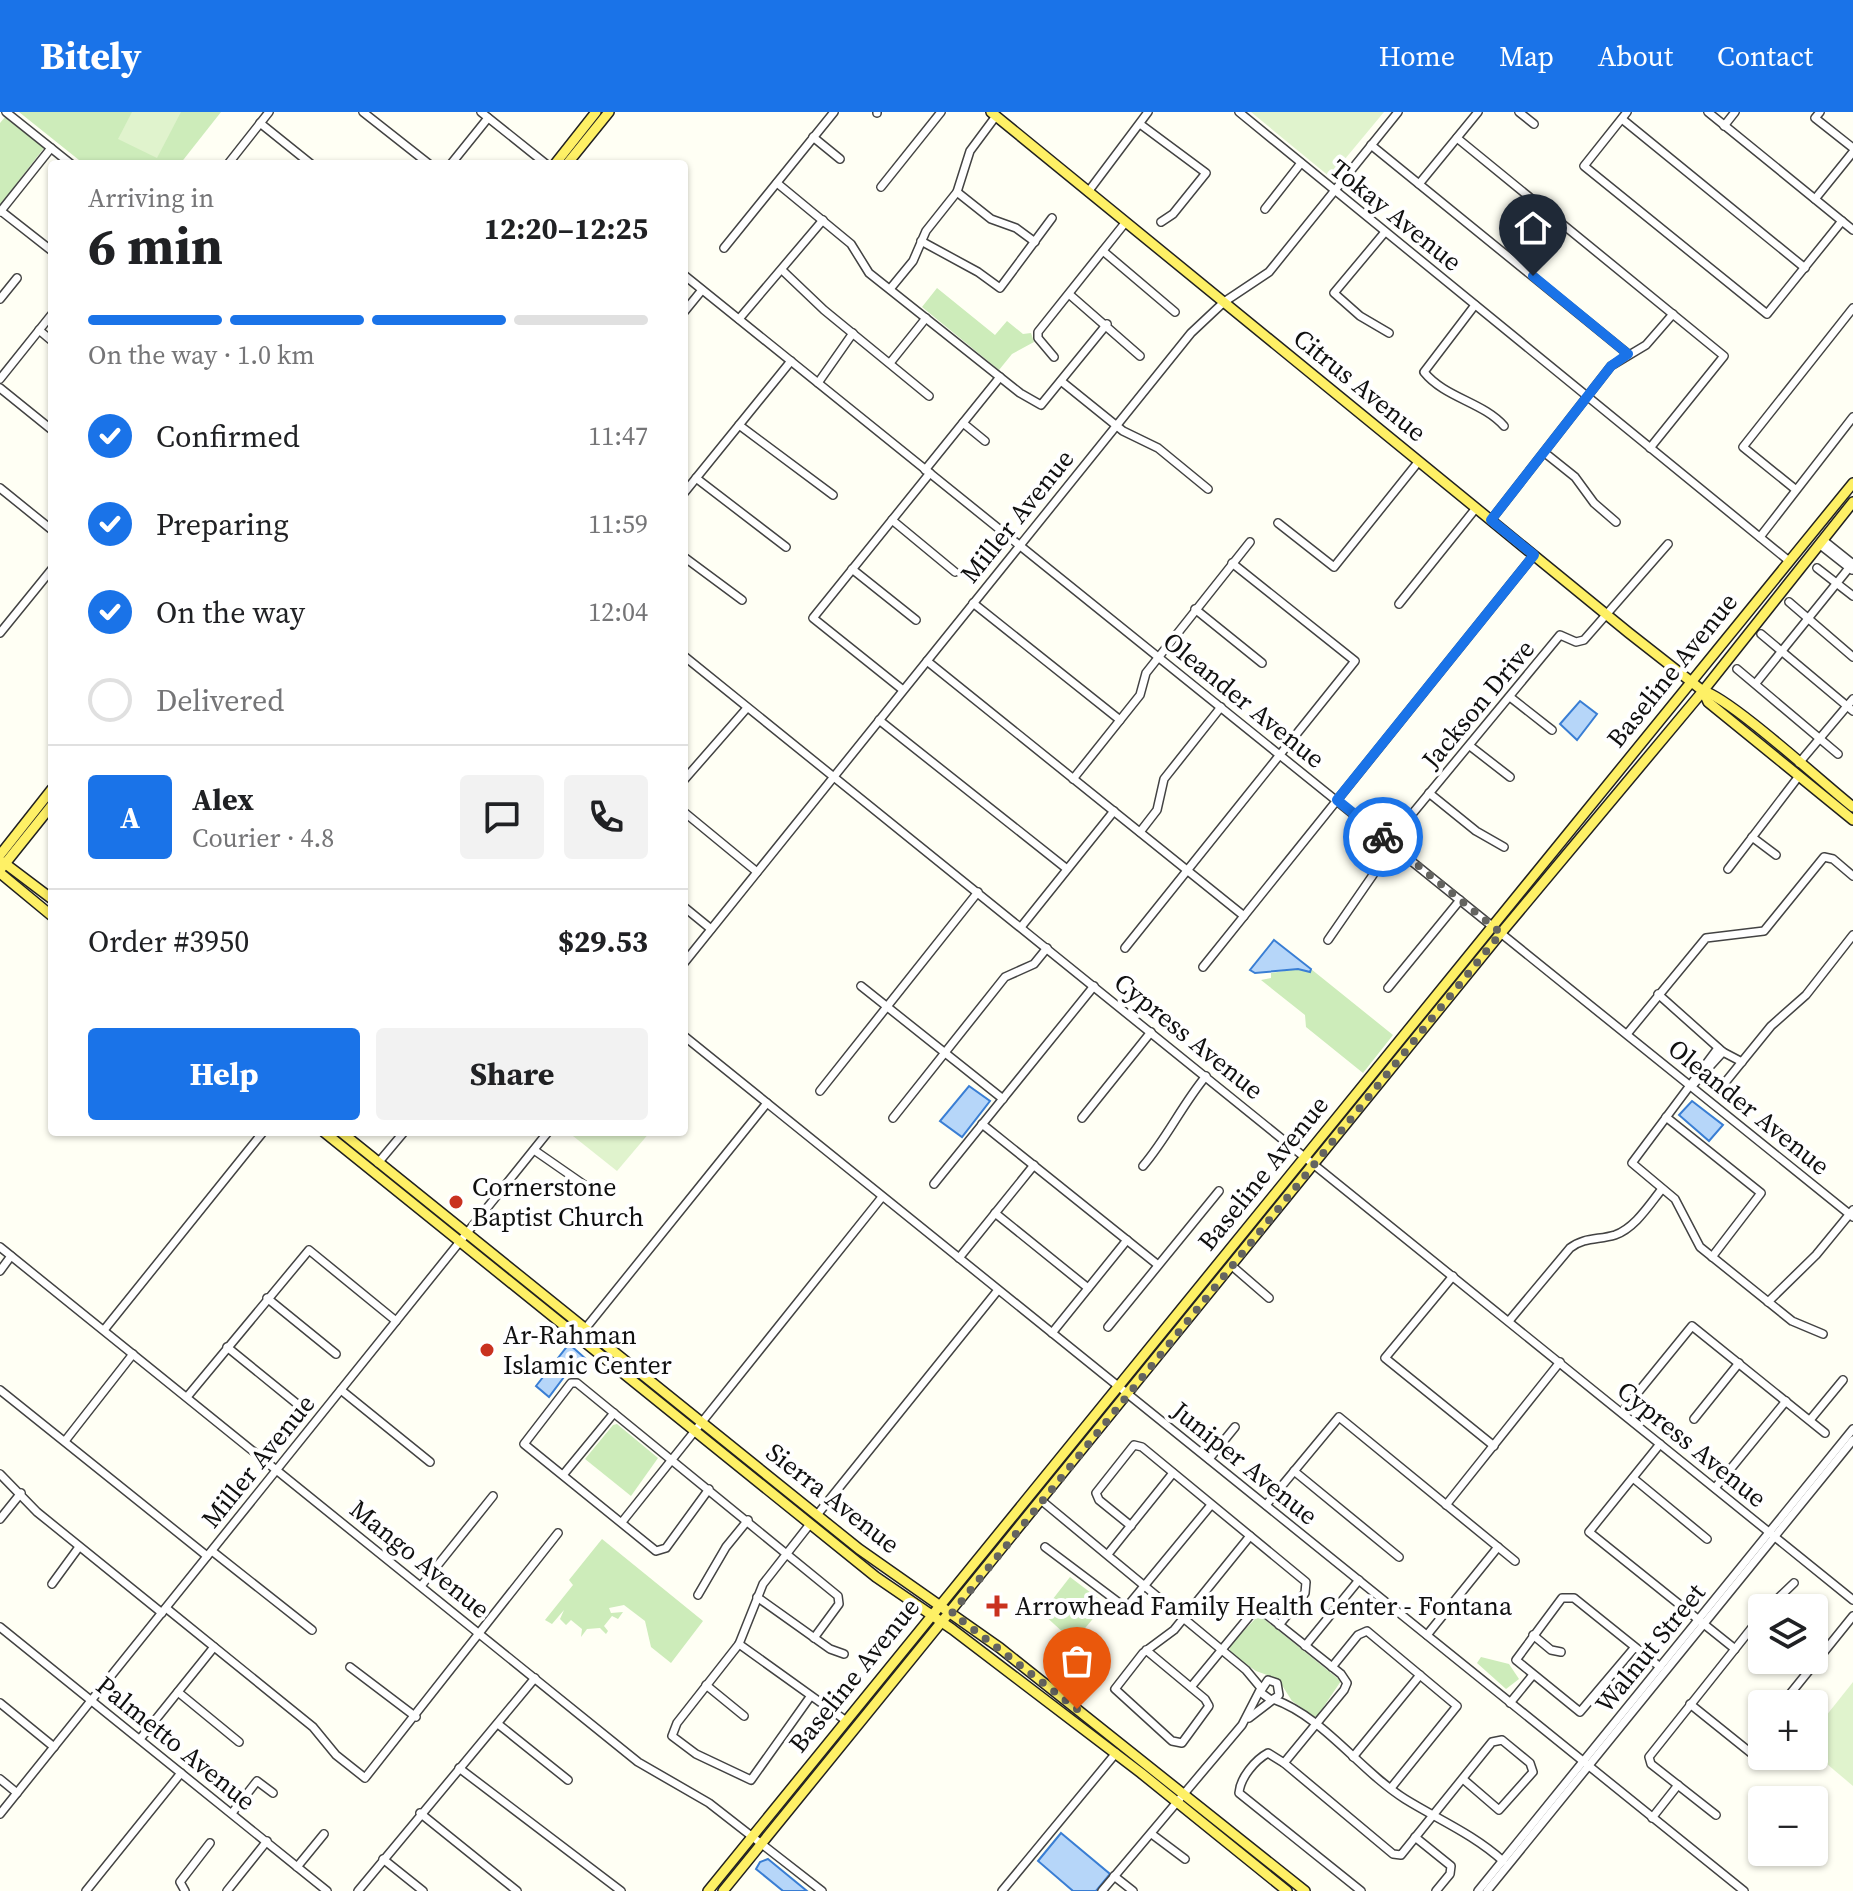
<!DOCTYPE html>
<html lang="en">
<head>
<meta charset="utf-8">
<style>
  :root { --surface:#fff; --page:#f2f2f2; --text:#202124; --muted:#757577; --line:#e0e0e0; --accent:#1a73e8 }
  body { margin:0; font-family:"Source Serif 4",serif; background:var(--page); color:var(--text); height:100vh; display:flex; flex-direction:column; font-size:30px; white-space:nowrap }
  * { box-sizing:border-box; margin:0 }
  p { font-size:26px; color:var(--muted) }
  .icon { flex:none; width:44px; height:44px; fill:none; stroke:currentColor; stroke-width:2; stroke-linecap:round; stroke-linejoin:round }
  .map { position:relative; flex:1; overflow:hidden }
  .details { position:absolute; left:48px; top:48px; width:640px; height:976px; display:flex; flex-direction:column; background:var(--surface); border-radius:8px; box-shadow:0 2px 6px #0004 }
  .details>* { flex:none }
  .tools { position:absolute; left:1748px; top:1482px; display:grid; gap:16px }
  .tools a { display:grid; place-items:center; width:80px; height:80px; border-radius:8px; background:var(--surface); box-shadow:0 2px 6px #0004; font-size:40px }
  .pin { position:absolute; display:grid; place-items:center; width:68px; height:68px; color:#fff; margin:-82px -34px; border-radius:50% 50% 50% 0; rotate:-45deg; box-shadow:0 0 8px #0007 }
  .pin .icon { rotate:45deg }
  .courier { position:absolute; display:grid; place-items:center; width:80px; height:80px; margin:-40px; border:6px solid #1a73e8; border-radius:50%; background:#fff; color:#222; box-shadow:0 2px 10px #0007 }
  .head em { font-style:normal; font-weight:700 }
  .head div { display:flex; flex-direction:column-reverse }
  .head { display:flex; align-items:center; justify-content:space-between; height:136px; padding:0 40px }
  h1 { font-size:52px; font-weight:700; line-height:60px }
  .bar { display:grid; grid-template-columns:repeat(4,1fr); gap:12px 8px; align-content:center; height:96px; padding:0 40px }
  .bar i { height:10px; border-radius:6px; background:var(--line) }
  .bar .current { background:var(--accent) }
  .bar p { grid-column:span 4 }
  .line { display:flex; align-items:center; gap:20px; padding:0 40px; border-top:2px solid var(--line) }
  .line div { flex:1 }
  .round { display:grid; place-items:center; flex:none; width:84px; height:84px; border-radius:8px; background:var(--page) }
  ol { padding:0 40px; list-style:none }
  li { display:flex; align-items:center; gap:24px; height:88px }
  li p { margin-inline-start:auto }
  li .icon { padding:8px; border-radius:50%; background:var(--accent); color:#fff; stroke-width:4 }
  li:last-child { color:var(--muted) }
  li i { width:44px; height:44px; border:4px solid var(--line); border-radius:50% }
  .cta { display:flex; gap:16px; margin-top:auto; padding:16px 40px }
  .cta a { flex:1; height:92px; border-radius:8px; background:var(--accent); color:#fff; font-size:32px; font-weight:700; line-height:92px; text-align:center }
  .cta a+a { background:var(--page); color:var(--text) }
  header { display:flex; align-items:center; gap:48px; box-sizing:border-box; height:112px; padding:0 40px; background:var(--accent); color:#fff }
  header strong { font-size:38px }
  nav { display:flex; gap:44px; margin-inline-start:auto; font-size:28px }
  .map>svg:first-child { display:block }
  .green { fill:#cdecba }
  .pitch { fill:#e0f3cd }
  .water { fill:#b6d6f9; stroke:#397ed4; stroke-width:2 }
  .lines { fill:none; stroke-linecap:round; stroke-linejoin:round }
  .minor-casing { stroke:#434343; stroke-width:10 }
  .major-casing { stroke:#212121; stroke-width:12 }
  .minor { stroke:#fff; stroke-width:7 }
  .major { stroke:#fef065; stroke-width:9 }
  .done { stroke:#646460; stroke-width:8; stroke-dasharray:0 14.4 }
  .route { stroke:#1a73e8; stroke-width:10 }
  .poi-dot { fill:#c93220; stroke:#fff; stroke-width:3 }
  .labels { text-anchor:middle; stroke-width:8; stroke-linejoin:round; paint-order:stroke }
  .street-label { font-size:26px; fill:#101010; stroke:#fff }
  .poi-label { font-size:26px; fill:#101010; stroke:#fff; text-anchor:start }
</style>
</head>
<body>
<header>
<strong>Bitely</strong>
<nav><a>Home</a><a>Map</a><a>About</a><a>Contact</a></nav>
</header>
<div class="map">
<svg width="1853" height="1779" viewBox="0 0 1853 1779">
  <rect width="100%" height="100%" fill="#fffff4"/>
  <g class="green">
    <path d="M19,0H221L180,52H84Z"/>
    <path d="M6,4L44,36L0,93V11Z"/>
    <path d="M937,176L995,223L1007,209L1023,222L1031,221L1034,230L1012,242L999,258L922,195Z"/>
    <path d="M1298,857H1311L1393,923L1363,961L1306,915L1305,903L1261,868L1271,866V861Z"/>
    <path d="M617,1312L658,1346L631,1384L585,1347L613,1313Z"/>
    <path d="M602,1427L703,1509L671,1551L651,1535L645,1509L624,1493L609,1496L611,1501L623,1500L618,1507L612,1504L604,1514L608,1519L606,1522L600,1516L587,1517L581,1525L582,1517L571,1508L566,1513L560,1507L564,1498L552,1512L545,1508L573,1473L569,1468Z"/>
    <path d="M1070,1465L1099,1487L1095,1490L1101,1497L1081,1521L1066,1523L1042,1501Z"/>
    <path d="M1259,1503L1341,1569L1316,1606L1292,1589L1278,1567L1256,1559L1230,1541V1533Z"/>
    <path d="M1481,1545L1509,1552L1519,1567L1506,1577L1477,1551Z"/>
  </g>
  <g class="pitch">
    <path d="M132,0H181L157,46L118,27Z"/>
    <path d="M1251,0H1384L1330,65Z"/>
    <path d="M568,1020H650L617,1059Z"/>
    <path d="M1853,1570V1674L1814,1641V1619Z"/>
  </g>
  <g class="water">
    <path d="M1580,589L1597,602L1577,628L1560,612Z"/>
    <path d="M1274,828L1311,857L1310,860L1298,857L1255,861L1250,858Z"/>
    <path d="M969,974L990,989L962,1025L940,1009Z"/>
    <path d="M1692,989L1723,1013L1709,1029L1679,1003Z"/>
    <path d="M569,1232L586,1247L583,1262L567,1261L549,1285L536,1274Z"/>
    <path d="M1061,1721L1110,1762L1096,1779H1073L1038,1749Z"/>
    <path d="M768,1747L807,1779H783L756,1757L760,1750Z"/>
  </g>
  <g class="lines">
    <defs>
      <g id="minor">
        <path d="M6,0L71,52"/>
        <path d="M363,0L429,52"/>
        <path d="M481,0L546,52"/>
        <path d="M877,0V1"/>
        <path d="M1239,0L1789,449"/>
        <path d="M1519,0L1534,12"/>
        <path d="M1627,0L1584,54L1767,202L1842,109"/>
        <path d="M1708,0L1853,118"/>
        <path d="M1820,0L1815,6L1853,36"/>
        <path d="M1622,7L1805,156"/>
        <path d="M260,11L311,52"/>
        <path d="M1140,12L1206,61L1173,102L1161,110"/>
        <path d="M1724,14L1735,0"/>
        <path d="M813,25L840,47"/>
        <path d="M1457,26L1724,244L1650,336"/>
        <path d="M1371,33L1628,242"/>
        <path d="M228,52L269,0"/>
        <path d="M451,52L488,6"/>
        <path d="M777,71L851,132L869,161L1020,281L1041,293L1107,212"/>
        <path d="M1419,72L1478,0"/>
        <path d="M881,75L941,0"/>
        <path d="M957,80L991,107L1016,116L1035,130"/>
        <path d="M1088,80L1148,0"/>
        <path d="M1815,87L1853,40"/>
        <path d="M1265,97L1301,51"/>
        <path d="M1,99L52,139"/>
        <path d="M0,100L51,36"/>
        <path d="M1385,120L1334,181L1360,204L1389,221"/>
        <path d="M921,129L978,160L1000,176L1052,106"/>
        <path d="M724,136L834,0"/>
        <path d="M1103,139L1175,200"/>
        <path d="M782,158L824,198L929,284"/>
        <path d="M684,163L1853,1105"/>
        <path d="M890,177L913,149L926,119L957,80L970,39L996,4"/>
        <path d="M1069,182L1140,244"/>
        <path d="M0,187L17,166"/>
        <path d="M1475,193L1424,260C1445,286 1483,290 1504,314"/>
        <path d="M684,200L702,178"/>
        <path d="M739,207L823,108"/>
        <path d="M39,218L52,229"/>
        <path d="M1054,245L1038,226V220L1125,111"/>
        <path d="M890,251L926,206"/>
        <path d="M0,267L52,202"/>
        <path d="M1061,269L1123,319L1158,336L1208,377"/>
        <path d="M818,271L853,221"/>
        <path d="M0,276L52,318"/>
        <path d="M963,311L985,329"/>
        <path d="M739,313L833,383"/>
        <path d="M1545,341L1575,365L1594,391L1616,410"/>
        <path d="M925,358L1000,265"/>
        <path d="M696,366L786,435"/>
        <path d="M0,376L52,418"/>
        <path d="M1795,377L1743,335L1853,196"/>
        <path d="M684,381L791,249"/>
        <path d="M892,408L955,460"/>
        <path d="M1491,408L1611,254L1646,233L1673,202"/>
        <path d="M1278,411L1334,455L1419,349"/>
        <path d="M1760,425L1853,305"/>
        <path d="M1823,428L1853,452"/>
        <path d="M1819,432L1852,458"/>
        <path d="M684,445L742,488"/>
        <path d="M1817,456L1853,484"/>
        <path d="M852,457L916,508"/>
        <path d="M1789,490L1853,545"/>
        <path d="M973,491L1120,608"/>
        <path d="M1399,492L1476,396"/>
        <path d="M1195,497L1262,551"/>
        <path d="M0,521L52,457"/>
        <path d="M1761,522L1853,599"/>
        <path d="M684,544L1853,1488"/>
        <path d="M927,549L1244,804"/>
        <path d="M1737,557L1838,642"/>
        <path d="M1756,571L1853,451"/>
        <path d="M903,578L813,506L930,361"/>
        <path d="M1510,585L1552,618"/>
        <path d="M879,608L1067,757"/>
        <path d="M1470,634L1510,665"/>
        <path d="M1799,651L1853,587"/>
        <path d="M1073,667L1140,583L1146,561L1250,430"/>
        <path d="M684,668L747,596"/>
        <path d="M1429,681L1476,719L1504,735"/>
        <path d="M684,700L757,760"/>
        <path d="M1140,720L1157,698L1164,667L1221,595"/>
        <path d="M1752,725L1776,743"/>
        <path d="M1389,730L1560,523L1576,530L1584,528L1668,432"/>
        <path d="M1728,757L1799,664"/>
        <path d="M684,795L711,817"/>
        <path d="M1021,815L1114,699"/>
        <path d="M1328,828L1393,734"/>
        <path d="M1125,836L1355,549L1232,451"/>
        <path d="M684,851L1191,221L1224,190L1269,160L1398,0"/>
        <path d="M1203,855L1534,443"/>
        <path d="M861,874L1003,987"/>
        <path d="M1388,876L1460,788"/>
        <path d="M1658,882L1723,940L1742,950"/>
        <path d="M1627,922L1706,826L1764,819L1824,745L1833,747L1853,764"/>
        <path d="M684,924L1744,1779"/>
        <path d="M1718,936L1632,1051L1675,1087L1700,1135L1792,1209L1823,1222"/>
        <path d="M1693,973L1723,940"/>
        <path d="M1719,978L1771,914L1806,883L1853,823"/>
        <path d="M820,979L978,780"/>
        <path d="M1666,1005L1761,1081L1712,1145"/>
        <path d="M893,1006L1005,865L1034,852L1047,836"/>
        <path d="M1082,1006L1151,920"/>
        <path d="M982,1012L1158,1153"/>
        <path d="M534,1038L596,1081"/>
        <path d="M378,1051L404,1020"/>
        <path d="M1143,1054C1167,1026 1182,993 1206,964"/>
        <path d="M934,1072L1094,874"/>
        <path d="M995,1101L1088,1176"/>
        <path d="M0,1135L638,1650L709,1691L822,1779"/>
        <path d="M959,1146L1034,1053"/>
        <path d="M1232,1154L1269,1186"/>
        <path d="M0,1159L11,1144"/>
        <path d="M1453,1164L1385,1246L1494,1334"/>
        <path d="M267,1186L336,1242"/>
        <path d="M1768,1190L1816,1143L1853,1098"/>
        <path d="M1509,1209L1570,1136C1584,1125 1599,1128 1615,1123C1635,1116 1649,1093 1662,1077"/>
        <path d="M1108,1215L1219,1079"/>
        <path d="M585,1217L767,991"/>
        <path d="M104,1218L263,1020"/>
        <path d="M1052,1221L1127,1128"/>
        <path d="M227,1235L296,1291"/>
        <path d="M0,1278L207,1444"/>
        <path d="M341,1278L430,1350"/>
        <path d="M187,1285L309,1138L396,1209"/>
        <path d="M1622,1300L1692,1214L1825,1321"/>
        <path d="M1694,1307L1739,1251"/>
        <path d="M1810,1308L1843,1268"/>
        <path d="M65,1329L133,1242"/>
        <path d="M1660,1332L1589,1420L1735,1537"/>
        <path d="M1209,1347L1235,1315"/>
        <path d="M1294,1359L1399,1445"/>
        <path d="M0,1362L37,1400L162,1501"/>
        <path d="M563,1363L614,1301"/>
        <path d="M1633,1366L1707,1427"/>
        <path d="M1715,1376L1786,1289"/>
        <path d="M709,1377L666,1436L656,1439L524,1332L571,1271H577L838,1484L839,1492L814,1526"/>
        <path d="M1042,1389L1246,1558L1261,1576"/>
        <path d="M1266,1393L1339,1305L1515,1449"/>
        <path d="M1446,1393L1560,1250"/>
        <path d="M817,1403L998,1178"/>
        <path d="M0,1407L21,1381"/>
        <path d="M622,1410L882,1085"/>
        <path d="M810,1412L763,1472L739,1532L677,1611L672,1624L696,1642L751,1668L810,1585"/>
        <path d="M1131,1414L1099,1388L1096,1381L1134,1333L1142,1335L1306,1470L1305,1481L1279,1513"/>
        <path d="M1045,1435L1126,1496L1211,1393"/>
        <path d="M212,1439L312,1518"/>
        <path d="M1108,1442L1173,1361"/>
        <path d="M52,1472L79,1435"/>
        <path d="M421,1474L493,1384"/>
        <path d="M698,1483L726,1435L748,1408"/>
        <path d="M757,1485L830,1537L844,1542"/>
        <path d="M166,1496L313,1615L336,1643L365,1666L558,1421"/>
        <path d="M1768,1496L1794,1471"/>
        <path d="M0,1515L327,1779"/>
        <path d="M1427,1523L1498,1435"/>
        <path d="M1533,1523L1551,1538L1561,1540"/>
        <path d="M739,1532L845,1608"/>
        <path d="M1305,1534L1359,1468"/>
        <path d="M1635,1535L1580,1600L1516,1548L1562,1486H1574L1660,1555"/>
        <path d="M1146,1538L1205,1587L1209,1594L1182,1631L1172,1629L1115,1577L1143,1541L1174,1518L1250,1424"/>
        <path d="M350,1555L416,1605"/>
        <path d="M1332,1555L1358,1523L1367,1519L1457,1594L1391,1676"/>
        <path d="M706,1573L744,1604"/>
        <path d="M1191,1575L1257,1495L1341,1562L1347,1571L1344,1578L1284,1651"/>
        <path d="M178,1580L239,1630"/>
        <path d="M1273,1587C1324,1605 1359,1658 1405,1687C1439,1708 1473,1722 1503,1749"/>
        <path d="M0,1591L54,1635"/>
        <path d="M1510,1591L1532,1564"/>
        <path d="M1690,1592L1761,1649"/>
        <path d="M1782,1592L1853,1504"/>
        <path d="M1249,1606L1279,1583L1277,1571L1268,1568L1260,1580L1271,1588"/>
        <path d="M498,1612L568,1668"/>
        <path d="M140,1627L214,1535"/>
        <path d="M1353,1645L1420,1563"/>
        <path d="M459,1656L621,1779"/>
        <path d="M0,1667L17,1681"/>
        <path d="M232,1701L257,1669L273,1681"/>
        <path d="M420,1701L517,1779"/>
        <path d="M0,1702L548,1020"/>
        <path d="M1716,1703L1651,1652L1649,1645L1762,1503"/>
        <path d="M1652,1706L1678,1673"/>
        <path d="M1153,1723L1185,1747"/>
        <path d="M1415,1725L1451,1754L1450,1762L1436,1779"/>
        <path d="M383,1747L423,1779"/>
        <path d="M297,1755L324,1722"/>
        <path d="M1114,1764L1133,1779"/>
        <path d="M86,1779L181,1661"/>
        <path d="M185,1779L180,1770L210,1731"/>
        <path d="M227,1779L267,1729"/>
        <path d="M358,1779L535,1566"/>
        <path d="M1002,1779L1116,1641"/>
        <path d="M1102,1779L1242,1613L1260,1578"/>
        <path d="M1361,1779L1239,1681C1240,1666 1255,1648 1268,1641L1284,1651L1393,1742L1401,1743L1492,1630L1502,1628L1530,1651L1533,1660L1499,1698L1463,1667"/>
        <path d="M1478,1779L1853,1317"/>
        <path d="M1487,1779L1853,1328"/>
      </g>
      <g id="major">
        <path d="M991,0L1629,521L1703,579C1729,585 1825,673 1853,695"/>
        <path d="M555,52L596,0"/>
        <path d="M567,52L609,0"/>
        <path d="M1703,579L1708,590L1853,708"/>
        <path d="M0,743L52,677"/>
        <path d="M3,750L52,787"/>
        <path d="M0,758L52,693"/>
        <path d="M0,761L52,804"/>
        <path d="M324,1020L876,1465L952,1517L1141,1661L1287,1779"/>
        <path d="M341,1020L859,1437L1000,1536L1305,1779"/>
        <path d="M708,1779L1853,371"/>
        <path d="M723,1779L1501,821L1703,579L1853,390"/>
      </g>
    </defs>
    <use href="#minor" class="minor-casing"/>
    <use href="#major" class="major-casing"/>
    <use href="#minor" class="minor"/>
    <use href="#major" class="major"/>
  </g>
  <g class="lines">
    <path class="done" d="M1077,1597L952,1501L1501,821L1383,725"/>
    <path class="route" d="M1383,725L1337,688L1534,443L1491,408L1611,254L1628,242L1533,164"/>
  </g>
  <g class="poi-dot">
    <circle cx="456" cy="1090" r="8"/>
    <circle cx="487" cy="1238" r="8"/>
    <path d="M993 1482h8v8h8v8h-8v8h-8v-8h-8v-8h8z"/>
  </g>
  <g class="labels">
    <g class="street-label">
      <text transform="translate(1396 103) rotate(39)" y="9">Tokay Avenue</text>
      <text transform="translate(1360 273) rotate(39)" y="9">Citrus Avenue</text>
      <text transform="translate(1017 404) rotate(-51)" y="9">Miller Avenue</text>
      <text transform="translate(1672 558) rotate(-51)" y="9">Baseline Avenue</text>
      <text transform="translate(1244 588) rotate(39)" y="9">Oleander Avenue</text>
      <text transform="translate(1478 592) rotate(-50)" y="9">Jackson Drive</text>
      <text transform="translate(1189 924) rotate(39)" y="9">Cypress Avenue</text>
      <text transform="translate(1749 995) rotate(39)" y="9">Oleander Avenue</text>
      <text transform="translate(1263 1061) rotate(-51)" y="9">Baseline Avenue</text>
      <text transform="translate(1692 1332) rotate(39)" y="9">Cypress Avenue</text>
      <text transform="translate(258 1349) rotate(-51)" y="9">Miller Avenue</text>
      <text transform="translate(1245 1351) rotate(39)" y="9">Juniper Avenue</text>
      <text transform="translate(833 1386) rotate(38)" y="9">Sierra Avenue</text>
      <text transform="translate(420 1447) rotate(39)" y="9">Mango Avenue</text>
      <text transform="translate(1650 1536) rotate(-51)" y="9">Walnut Street</text>
      <text transform="translate(854 1563) rotate(-51)" y="9">Baseline Avenue</text>
      <text transform="translate(176 1631) rotate(39)" y="9">Palmetto Avenue</text>
    </g>
    <g class="poi-label">
      <text x="472" y="1084">Cornerstone<tspan x="472" dy="30">Baptist Church</tspan></text>
      <text x="503" y="1232">Ar-Rahman<tspan x="503" dy="30">Islamic Center</tspan></text>
      <text x="1015" y="1503">Arrowhead Family Health Center - Fontana</text>
    </g>
  </g>
</svg>
<div class="tools">
<a><svg class="icon" aria-label="layers" viewBox="0 0 24 24"><path d="M12 4l9 5-9 5-9-5zM3 14l9 5 9-5"/></svg></a>
<a>+</a>
<a>−</a>
</div>
<div class="pin" style="left:1077px;top:1597px;background:#ea580c"><svg class="icon" aria-label="bag" viewBox="0 0 24 24"><path d="M5 8h14l-1 12H6zM9 8a3 3 0 0 1 6 0"/></svg></div>
<div class="pin" style="left:1533px;top:164px;background:#1f2937"><svg class="icon" aria-label="home" viewBox="0 0 24 24"><path d="M3 11l9-7 9 7M6 9v11h12V9"/></svg></div>
<div class="courier" style="left:1383px;top:725px"><svg class="icon" aria-label="bike" viewBox="0 0 24 24"><circle cx="6" cy="16" r="4"/><circle cx="18" cy="16" r="4"/><path d="M6 16l4-8h5l3 8M10 8l3 8H6M13 5h3"/></svg></div>
<section class="details">
<div class="head"><div><h1>6 min</h1><p>Arriving in</p></div><em>12:20–12:25</em></div>
<div class="bar"><i class="current"></i><i class="current"></i><i class="current"></i><i></i><p>On the way · 1.0 km</p></div>
<ol>
<li><svg class="icon" aria-label="check" viewBox="0 0 24 24"><path d="M5 12l5 5 9-10"/></svg>Confirmed<p>11:47</p></li>
<li><svg class="icon" aria-label="check" viewBox="0 0 24 24"><path d="M5 12l5 5 9-10"/></svg>Preparing<p>11:59</p></li>
<li><svg class="icon" aria-label="check" viewBox="0 0 24 24"><path d="M5 12l5 5 9-10"/></svg>On the way<p>12:04</p></li>
<li><i></i>Delivered</li>
</ol>
<div class="line" style="height:144px"><b class="round" style="background:var(--accent);color:#fff">A</b><div><b>Alex</b><p>Courier · 4.8</p></div><a class="round"><svg class="icon" aria-label="chat" viewBox="0 0 24 24"><path d="M4 5h16v11H9l-5 4z"/></svg></a><a class="round"><svg class="icon" aria-label="phone" viewBox="0 0 24 24"><path d="M5 4h4l2 5-3 2q2 4 5 5l2-3 5 2v4C11 20 4 13 5 4z"/></svg></a></div>
<div class="line" style="height:104px"><div>Order #3950</div><b>$29.53</b></div>
<div class="cta"><a>Help</a><a>Share</a></div>
</section>
</div>
</body>
</html>
